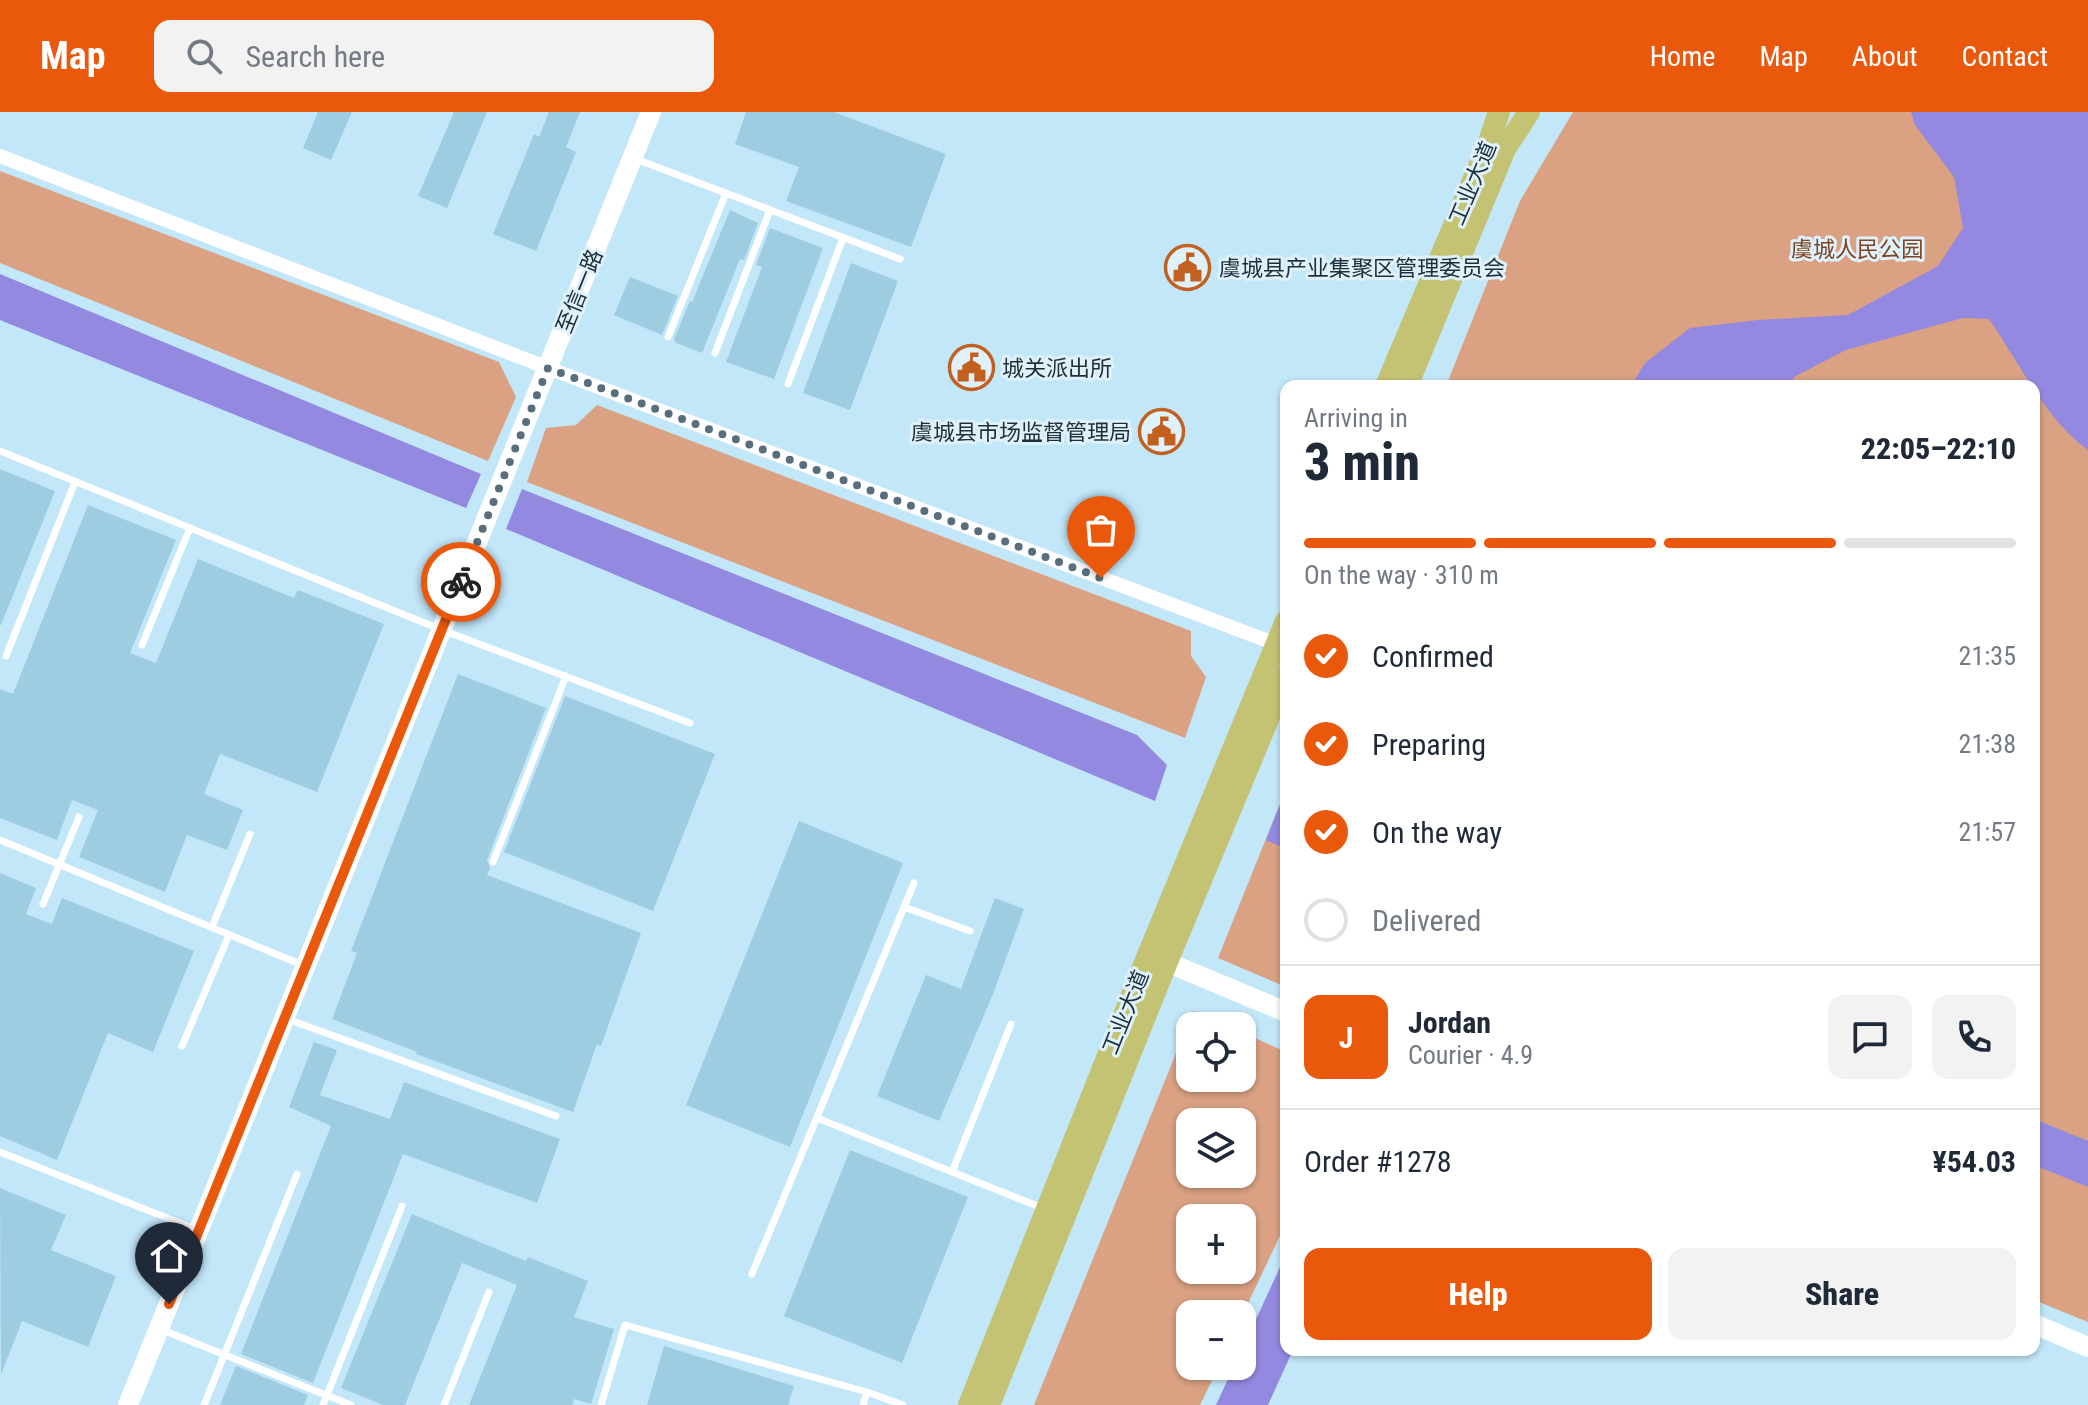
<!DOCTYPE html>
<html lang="en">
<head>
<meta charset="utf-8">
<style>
  :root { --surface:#fff; --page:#f2f2f3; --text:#1f2937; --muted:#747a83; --line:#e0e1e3; --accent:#ea580c }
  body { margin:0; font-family:"Roboto Condensed","Noto Sans SC",sans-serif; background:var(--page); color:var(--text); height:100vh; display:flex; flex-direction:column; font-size:30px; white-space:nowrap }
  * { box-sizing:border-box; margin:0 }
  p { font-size:26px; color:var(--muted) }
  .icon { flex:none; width:44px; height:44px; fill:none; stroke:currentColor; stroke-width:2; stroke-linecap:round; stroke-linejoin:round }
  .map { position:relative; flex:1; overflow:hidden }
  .side { position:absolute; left:1280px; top:268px; width:760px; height:976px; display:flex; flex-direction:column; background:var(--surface); border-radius:16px; box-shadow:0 2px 6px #0004 }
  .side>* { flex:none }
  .controls { position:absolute; left:1176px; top:900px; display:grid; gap:16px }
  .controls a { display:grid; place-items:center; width:80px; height:80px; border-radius:16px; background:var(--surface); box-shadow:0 2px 6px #0004; font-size:40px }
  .pin { position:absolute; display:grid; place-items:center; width:68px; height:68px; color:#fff; margin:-82px -34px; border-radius:50% 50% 50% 0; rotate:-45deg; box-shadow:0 0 8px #0007 }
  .pin .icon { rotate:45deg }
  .courier { position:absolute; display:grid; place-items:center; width:80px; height:80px; margin:-40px; border:6px solid #ea580c; border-radius:50%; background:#fff; color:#222; box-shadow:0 2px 10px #0007 }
  .head em { font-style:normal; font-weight:800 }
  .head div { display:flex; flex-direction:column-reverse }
  .head { display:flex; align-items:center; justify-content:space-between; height:136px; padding:0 24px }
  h1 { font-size:52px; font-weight:800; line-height:60px }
  .bar { display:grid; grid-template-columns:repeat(4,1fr); gap:12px 8px; align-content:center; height:96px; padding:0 24px }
  .bar i { height:10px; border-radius:6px; background:var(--line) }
  .bar .on { background:var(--accent) }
  .bar p { grid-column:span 4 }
  .line { display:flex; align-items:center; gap:20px; padding:0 24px; border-top:2px solid var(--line) }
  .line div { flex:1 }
  .round { display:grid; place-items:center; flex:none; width:84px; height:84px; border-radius:16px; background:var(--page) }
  ol { padding:0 24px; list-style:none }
  li { display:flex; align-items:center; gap:24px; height:88px }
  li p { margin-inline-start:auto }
  li .icon { padding:8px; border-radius:50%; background:var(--accent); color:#fff; stroke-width:4 }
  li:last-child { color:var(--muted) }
  li i { width:44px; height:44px; border:4px solid var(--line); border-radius:50% }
  .cta { display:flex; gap:16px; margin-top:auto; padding:16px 24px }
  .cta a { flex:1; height:92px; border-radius:16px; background:var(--accent); color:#fff; font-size:32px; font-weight:800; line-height:92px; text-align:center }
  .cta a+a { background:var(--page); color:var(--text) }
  header { display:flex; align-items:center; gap:48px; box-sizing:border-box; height:112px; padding:0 40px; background:var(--accent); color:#fff }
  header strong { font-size:38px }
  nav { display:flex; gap:44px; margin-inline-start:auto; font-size:28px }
  .search { width:560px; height:72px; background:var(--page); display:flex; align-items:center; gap:20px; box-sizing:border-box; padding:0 28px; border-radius:16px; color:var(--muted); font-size:30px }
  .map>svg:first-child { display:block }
  .green { fill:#daa183; fill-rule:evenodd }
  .water { fill:#9489e0 }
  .building { fill:#9ecde2 }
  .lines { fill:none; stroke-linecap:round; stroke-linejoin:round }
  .lane { stroke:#fff; stroke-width:7 }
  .street { stroke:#fff; stroke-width:14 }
  .secondary { stroke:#fff; stroke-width:20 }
  .primary { stroke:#c4c273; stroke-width:22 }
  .done { stroke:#576f7c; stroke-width:8; stroke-dasharray:0 14.4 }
  .route { stroke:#ea580c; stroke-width:10 }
  .labels { text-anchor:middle; stroke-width:6; stroke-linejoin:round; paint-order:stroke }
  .street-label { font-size:22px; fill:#1d2f38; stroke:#dff1fa }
  .park-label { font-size:22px; fill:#7e4320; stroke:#dff1fa }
  .poi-label { font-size:22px; fill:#1d2f38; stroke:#dff1fa; text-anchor:start }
</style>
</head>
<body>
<header>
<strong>Map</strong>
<div class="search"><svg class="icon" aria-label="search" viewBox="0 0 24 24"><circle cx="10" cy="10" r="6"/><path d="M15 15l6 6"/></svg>Search here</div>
<nav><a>Home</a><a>Map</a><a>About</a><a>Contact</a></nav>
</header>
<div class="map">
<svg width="2088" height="1293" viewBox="0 0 2088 1293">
  <rect width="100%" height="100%" fill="#c2e7f9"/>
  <g class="green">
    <path d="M1573,0H2088V1210L2034,1188V274H1446L1520,89Z"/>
    <path d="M0,59L499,250L516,285L488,349L0,151Z"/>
    <path d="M597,293L1191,519V544L1206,565L1185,626L527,370L546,316L576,313Z"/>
    <path d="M1286,677V875L1218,846Z"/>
    <path d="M1193,899L1228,914H1190V966H1242V920L1286,940V1111L1242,1204V1202H1190V1254H1219L1200,1293H1034ZM1190,1010H1242V1062H1190ZM1242,1106V1158H1190V1106Z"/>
  </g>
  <g class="water">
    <path d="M1911,0H2088V338C2047,310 2017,247 1989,207L1963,206L1846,238L1794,265L1792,274H1631L1645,251L1690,216L1758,208L1848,203L1938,154L1963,116L1954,65L1915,13Z"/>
    <path d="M0,162L481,362L466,396L0,208Z"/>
    <path d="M522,377L1137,623L1167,653L1155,689L506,417Z"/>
    <path d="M1279,695L1286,697V737L1266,728Z"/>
    <path d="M2034,1007L2088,1029V1075L2034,1053Z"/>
    <path d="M1286,1142V1238H1293L1268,1293H1216L1234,1254H1242V1238Z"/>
  </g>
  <g class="building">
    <path d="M318,0H352L331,48L303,36Z"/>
    <path d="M454,0H487L447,96L418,84Z"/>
    <path d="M549,0H580L566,35L576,40L536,139L493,122L534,22L539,25Z"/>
    <path d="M746,0H834L946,42L911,135L786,89L799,55L735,32Z"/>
    <path d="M730,98L758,111L744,148L740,147L702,241L676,231L674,227L690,189L692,190Z"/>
    <path d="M770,116L823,136L774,267L726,250L762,155L756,153Z"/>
    <path d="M851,151L898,169L850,298L803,281Z"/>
    <path d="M630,165L678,184L662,223L614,203Z"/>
    <path d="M0,357L55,379L1,513H0Z"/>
    <path d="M88,393L176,428L130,541L156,551L198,447L294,486L298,478L384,512L317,680L220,642L204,682L243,698L227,738L187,723L165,780L79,745L98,698L72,688L57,728L0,706V577L13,582Z"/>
    <path d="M458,562L546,596L487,748L490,756L487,763L641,821L601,934L597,932L573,1000L416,942L417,940L332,907L357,841L351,839Z"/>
    <path d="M565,584L715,642L653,799L504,740Z"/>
    <path d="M799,709L903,751L790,1035L686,993Z"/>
    <path d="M0,761L36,776L26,802L52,812L62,786L194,839L153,940L108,921L57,1048L0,1024Z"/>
    <path d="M995,786L1024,797L993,882L939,1009L877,984L926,863L961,877Z"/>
    <path d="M314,930L337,938L320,983L390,1007L404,970L560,1027L537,1091L403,1042L313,1271L241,1242L331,1014L289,995Z"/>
    <path d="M850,1038L968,1085L902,1251L784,1204Z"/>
    <path d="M0,1076L66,1103L51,1138L116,1164L88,1235L22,1209L1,1263Z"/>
    <path d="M412,1102L526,1149L528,1145L588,1169L574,1205L614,1217L591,1292L574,1287L572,1293H469L517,1173L462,1151L405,1293H383L341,1276Z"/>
    <path d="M664,1234L794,1274L788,1293H647Z"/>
    <path d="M236,1254L308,1283L304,1293H220Z"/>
  </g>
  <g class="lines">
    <g class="lane">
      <path d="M633,46L900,147"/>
      <path d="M668,225L726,81"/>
      <path d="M715,241L770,98"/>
      <path d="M788,272L843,126"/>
      <path d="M0,339L442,518L690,611"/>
      <path d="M142,533L190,416"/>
      <path d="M6,544L75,370"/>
      <path d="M0,728L305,854"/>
      <path d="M493,750L566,564"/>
      <path d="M43,792L79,705"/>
      <path d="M904,795L970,819"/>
      <path d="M212,815L250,722"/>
      <path d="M287,907L556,1004"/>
      <path d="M182,934L229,823"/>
      <path d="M817,1006L1045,1097"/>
      <path d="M0,1040L195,1117"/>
      <path d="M952,1060L1011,912"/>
      <path d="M752,1162L914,771"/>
      <path d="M160,1217L351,1293"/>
      <path d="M204,1293L297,1062"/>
      <path d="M323,1293L402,1094"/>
      <path d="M444,1293L489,1180"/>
      <path d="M601,1293L625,1213L867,1280L903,1293"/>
      <path d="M863,1293L867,1280"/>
    </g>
    <path class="street" d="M0,44L548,256L1276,532"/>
    <g class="secondary">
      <path d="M1152,844L1286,900"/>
      <path d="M2034,1212L2088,1235"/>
      <path d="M128,1293L651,0"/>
    </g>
    <g class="primary">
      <path d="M1386,274L1488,33L1499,0"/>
      <path d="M1407,274L1505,37L1529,0"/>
      <path d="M969,1293L1148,843L1286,509"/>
      <path d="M989,1293L1167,850L1286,564"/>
    </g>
  </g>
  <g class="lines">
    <path class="done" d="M461,470L548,256L1101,466"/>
    <path class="route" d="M169,1192L461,470"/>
  </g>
  <defs>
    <symbol id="civic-ring" viewBox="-11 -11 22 22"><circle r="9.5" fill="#dff1fa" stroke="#c26022" stroke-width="1.5"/><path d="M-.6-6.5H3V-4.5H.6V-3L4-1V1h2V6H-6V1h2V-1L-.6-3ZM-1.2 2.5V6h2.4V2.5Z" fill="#c26022"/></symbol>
  </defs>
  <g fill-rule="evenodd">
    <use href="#civic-ring" x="1162" y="130" width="51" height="51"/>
    <use href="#civic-ring" x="946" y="230" width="51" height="51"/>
    <use href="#civic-ring" x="1136" y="294" width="51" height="51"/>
  </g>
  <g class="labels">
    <g class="street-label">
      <text transform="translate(1472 71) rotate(-67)" y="8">工业大道</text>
      <text transform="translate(579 179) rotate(-68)" y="8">至信一路</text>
      <text transform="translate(1125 900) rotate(-68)" y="8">工业大道</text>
    </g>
    <g class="park-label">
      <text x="1857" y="145">虞城人民公园</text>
    </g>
    <g class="poi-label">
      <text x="1219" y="164">虞城县产业集聚区管理委员会</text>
      <text x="1002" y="264">城关派出所</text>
      <text x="1131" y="328" text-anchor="end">虞城县市场监督管理局</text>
    </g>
  </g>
</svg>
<div class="controls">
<a><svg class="icon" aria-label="locate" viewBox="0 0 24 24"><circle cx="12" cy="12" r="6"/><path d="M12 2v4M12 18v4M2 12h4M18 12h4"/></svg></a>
<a><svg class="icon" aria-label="layers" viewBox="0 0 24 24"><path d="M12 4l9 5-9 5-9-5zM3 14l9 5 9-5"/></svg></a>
<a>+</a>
<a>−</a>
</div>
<div class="pin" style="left:1101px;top:466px;background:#ea580c"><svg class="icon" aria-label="bag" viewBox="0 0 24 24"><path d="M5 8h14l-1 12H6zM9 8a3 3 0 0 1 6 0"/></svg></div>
<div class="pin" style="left:169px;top:1192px;background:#1f2937"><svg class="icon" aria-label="home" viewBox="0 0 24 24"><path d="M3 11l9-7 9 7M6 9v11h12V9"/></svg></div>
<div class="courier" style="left:461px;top:470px"><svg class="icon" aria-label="bike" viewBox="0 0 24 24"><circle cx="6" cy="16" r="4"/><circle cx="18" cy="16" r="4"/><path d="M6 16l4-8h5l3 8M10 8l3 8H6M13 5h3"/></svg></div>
<section class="side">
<div class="head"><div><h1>3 min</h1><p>Arriving in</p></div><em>22:05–22:10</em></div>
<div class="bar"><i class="on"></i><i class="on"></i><i class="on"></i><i></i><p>On the way · 310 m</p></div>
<ol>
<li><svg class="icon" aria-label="check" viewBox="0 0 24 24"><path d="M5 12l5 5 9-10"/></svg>Confirmed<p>21:35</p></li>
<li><svg class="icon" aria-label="check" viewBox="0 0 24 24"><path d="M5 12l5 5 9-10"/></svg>Preparing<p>21:38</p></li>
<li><svg class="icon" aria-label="check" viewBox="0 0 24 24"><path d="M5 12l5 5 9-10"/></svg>On the way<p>21:57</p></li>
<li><i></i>Delivered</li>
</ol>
<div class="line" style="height:144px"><b class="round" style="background:var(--accent);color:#fff">J</b><div><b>Jordan</b><p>Courier · 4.9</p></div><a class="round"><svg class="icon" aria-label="chat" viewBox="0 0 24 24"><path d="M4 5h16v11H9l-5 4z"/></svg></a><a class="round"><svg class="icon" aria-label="phone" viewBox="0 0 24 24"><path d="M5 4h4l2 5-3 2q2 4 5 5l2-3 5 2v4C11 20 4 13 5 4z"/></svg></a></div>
<div class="line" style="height:104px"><div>Order #1278</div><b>¥54.03</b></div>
<div class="cta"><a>Help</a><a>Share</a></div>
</section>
</div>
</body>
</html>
